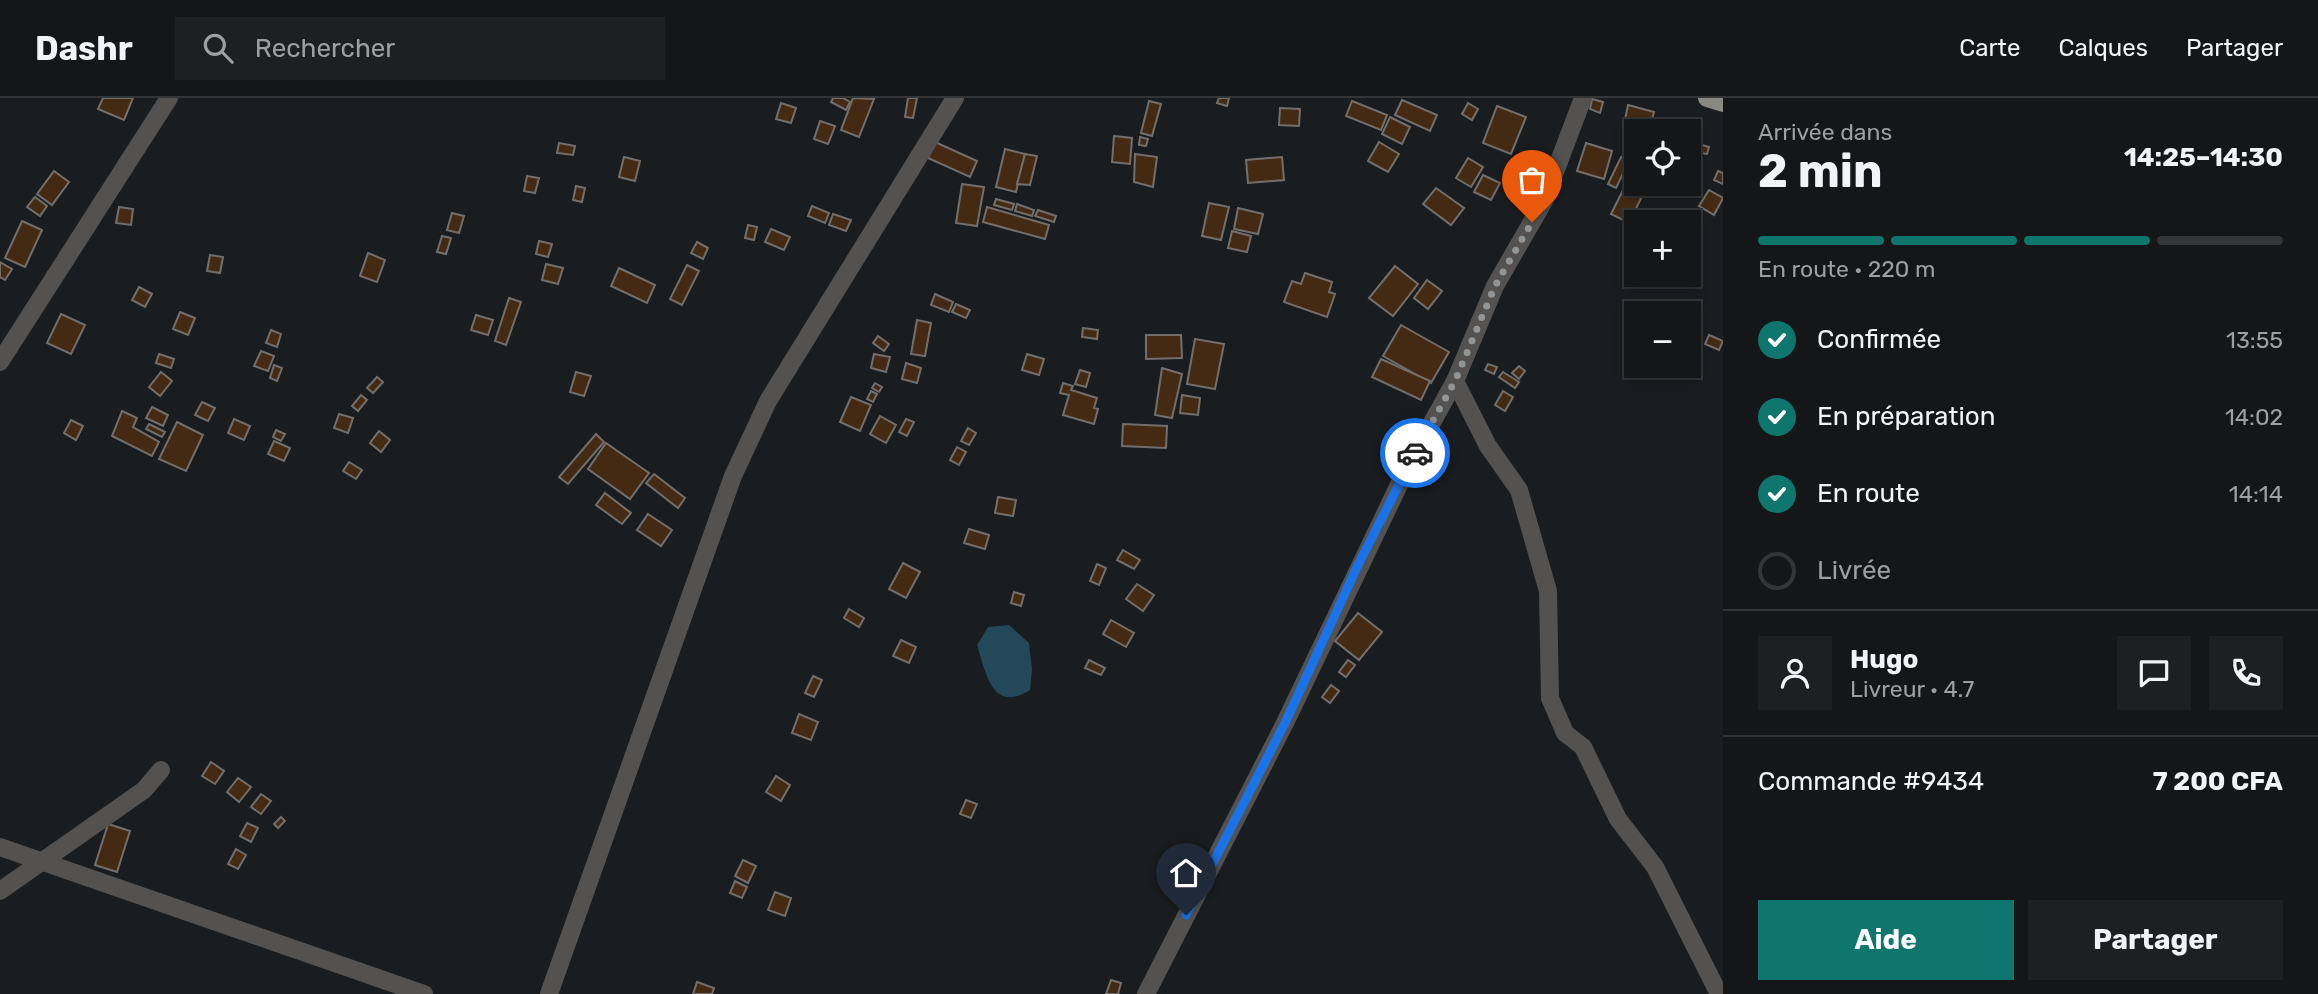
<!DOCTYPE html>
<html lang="fr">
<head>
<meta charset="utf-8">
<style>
  :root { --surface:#141617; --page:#1d1f20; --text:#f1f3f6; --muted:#9d9fa1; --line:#333536; --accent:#0f766e }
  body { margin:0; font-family:Rubik,sans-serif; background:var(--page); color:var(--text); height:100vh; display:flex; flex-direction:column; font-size:26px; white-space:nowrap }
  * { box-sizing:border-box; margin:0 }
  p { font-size:23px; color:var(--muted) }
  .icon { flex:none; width:38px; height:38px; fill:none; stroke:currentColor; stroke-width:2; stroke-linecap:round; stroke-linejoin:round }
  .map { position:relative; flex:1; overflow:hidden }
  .details { display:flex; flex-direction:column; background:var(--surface); width:595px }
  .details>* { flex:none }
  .buttons { position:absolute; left:1624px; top:21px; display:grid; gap:14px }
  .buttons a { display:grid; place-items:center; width:77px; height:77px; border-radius:0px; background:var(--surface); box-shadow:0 4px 10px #0003,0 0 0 2px var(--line); font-size:35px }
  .pin { position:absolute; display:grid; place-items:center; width:60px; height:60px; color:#fff; margin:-72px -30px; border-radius:50% 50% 50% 0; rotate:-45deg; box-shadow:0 0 7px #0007 }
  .pin .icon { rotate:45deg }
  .courier { position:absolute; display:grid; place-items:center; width:70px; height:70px; margin:-35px; border:5px solid #1a73e8; border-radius:50%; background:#fff; color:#222; box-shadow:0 2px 9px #0007 }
  .overview em { font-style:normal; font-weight:700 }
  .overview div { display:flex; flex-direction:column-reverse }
  .overview { display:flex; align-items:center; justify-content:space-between; height:119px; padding:0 35px }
  h1 { font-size:46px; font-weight:700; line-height:52px }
  .bar { display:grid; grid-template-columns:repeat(4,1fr); gap:10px 7px; align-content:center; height:84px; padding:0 35px }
  .bar i { height:9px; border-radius:5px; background:var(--line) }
  .bar .current { background:var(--accent) }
  .bar p { grid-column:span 4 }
  .line { display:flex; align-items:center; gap:18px; padding:0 35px; border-top:2px solid var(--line) }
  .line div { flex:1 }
  .round { display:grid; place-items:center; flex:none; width:74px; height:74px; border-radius:0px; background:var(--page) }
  ol { padding:0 35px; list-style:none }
  li { display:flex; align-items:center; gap:21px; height:77px }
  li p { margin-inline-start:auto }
  li .icon { padding:7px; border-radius:50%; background:var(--accent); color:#fff; stroke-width:4 }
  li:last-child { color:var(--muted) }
  li i { width:38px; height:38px; border:4px solid var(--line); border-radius:50% }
  .primary-button { display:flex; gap:14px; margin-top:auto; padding:14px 35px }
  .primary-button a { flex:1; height:80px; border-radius:0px; background:var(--accent); color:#fff; font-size:28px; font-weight:700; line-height:80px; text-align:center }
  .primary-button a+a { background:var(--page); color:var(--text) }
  header { display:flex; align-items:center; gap:42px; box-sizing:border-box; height:98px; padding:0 35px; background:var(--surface); border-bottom:2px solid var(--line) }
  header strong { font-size:33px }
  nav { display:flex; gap:38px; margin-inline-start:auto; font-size:24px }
  .search { width:490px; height:63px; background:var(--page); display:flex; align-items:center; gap:18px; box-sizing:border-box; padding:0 24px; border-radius:0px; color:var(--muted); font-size:26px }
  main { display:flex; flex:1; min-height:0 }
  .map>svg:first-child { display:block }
  .water { fill:#224859 }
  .building { fill:#442a13; stroke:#726e6c; stroke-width:2 }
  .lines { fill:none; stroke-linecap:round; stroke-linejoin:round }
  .minor { stroke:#535251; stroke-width:18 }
  .major { stroke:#898884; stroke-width:18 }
  .done { stroke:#929596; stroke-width:7; stroke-dasharray:0 12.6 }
  .route { stroke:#1a73e8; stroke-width:9 }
</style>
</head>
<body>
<header>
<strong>Dashr</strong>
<div class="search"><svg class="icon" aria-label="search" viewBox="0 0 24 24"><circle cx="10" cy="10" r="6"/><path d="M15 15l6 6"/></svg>Rechercher</div>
<nav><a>Carte</a><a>Calques</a><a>Partager</a></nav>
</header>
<main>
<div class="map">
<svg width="1723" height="896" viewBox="0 0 1723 896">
  <rect width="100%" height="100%" fill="#1a1d1f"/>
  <path class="water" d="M1009,527L1029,545L1032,571L1030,592C992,616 986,575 977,547L988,529Z"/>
  <g class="building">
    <path d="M103,0H133L124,22L98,11Z"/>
    <path d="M833,0H843L850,4L846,12L831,4Z"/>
    <path d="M853,0L874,1L859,39L841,32Z"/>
    <path d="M908,0H917L913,20L905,19Z"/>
    <path d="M1219,0H1229L1227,8L1217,5Z"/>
    <path d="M1592,1L1603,4L1600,15L1590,11Z"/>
    <path d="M1402,2L1437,17L1430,33L1395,17Z"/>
    <path d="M1149,3L1161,6L1152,38L1141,35Z"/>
    <path d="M1352,3L1387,17L1381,32L1346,18Z"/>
    <path d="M781,5L796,10L791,25L776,21Z"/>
    <path d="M1468,5L1478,11L1472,22L1462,16Z"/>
    <path d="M1628,7L1654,14L1650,28L1625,22Z"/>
    <path d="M1497,8L1526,19L1511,56L1483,45Z"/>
    <path d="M1280,10L1300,11L1299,28L1279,27Z"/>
    <path d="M1390,19L1410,29L1402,46L1382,36Z"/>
    <path d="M820,23L835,28L828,46L814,41Z"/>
    <path d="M1114,38L1132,40L1130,66L1112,64Z"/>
    <path d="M1140,39L1148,41L1146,48L1139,47Z"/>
    <path d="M935,44L977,63L970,79L928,60Z"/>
    <path d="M1379,44L1399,56L1388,74L1368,63Z"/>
    <path d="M559,45L575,48L573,57L557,55Z"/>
    <path d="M1586,45L1612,53L1604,81L1577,73Z"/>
    <path d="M1702,47L1709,49L1707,56L1700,55Z"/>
    <path d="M1005,51L1025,56L1016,94L996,89Z"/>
    <path d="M1025,56L1037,58L1030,87L1017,86Z"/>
    <path d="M1135,56L1157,59L1153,89L1134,84Z"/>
    <path d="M624,59L640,63L635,83L619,79Z"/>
    <path d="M1282,59L1284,82L1248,85L1246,62Z"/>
    <path d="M1621,59L1629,63L1616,90L1608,86Z"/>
    <path d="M1468,60L1483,69L1471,89L1456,80Z"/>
    <path d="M1635,68L1636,86H1648L1629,125L1611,116Z"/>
    <path d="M54,73L69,84L52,107L37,96Z"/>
    <path d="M1718,73L1723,75V86L1714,82Z"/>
    <path d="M1483,77L1500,85L1491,102L1474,94Z"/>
    <path d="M527,78L539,80L535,95L524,93Z"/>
    <path d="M962,86L984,89L977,128L956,125Z"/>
    <path d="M576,88L585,90L582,104L573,102Z"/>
    <path d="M1436,90L1464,110L1451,127L1423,106Z"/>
    <path d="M1709,92L1723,100L1714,117L1699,108Z"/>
    <path d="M35,99L47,108L40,118L27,109Z"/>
    <path d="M996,101L1014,106L1012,112L994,107Z"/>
    <path d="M1209,105L1229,109L1221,142L1202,138Z"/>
    <path d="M1017,106L1034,112L1032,118L1015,113Z"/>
    <path d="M812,108L829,115L825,125L808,118Z"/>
    <path d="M119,109L133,111L131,127L116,125Z"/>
    <path d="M987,109L1049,127L1045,141L983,124Z"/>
    <path d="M1238,110L1263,116L1258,136L1234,131Z"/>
    <path d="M1038,112L1056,118L1054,124L1035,118Z"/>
    <path d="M452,115L464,118L459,135L447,132Z"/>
    <path d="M833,116L851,122L846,133L829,127Z"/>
    <path d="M22,123L42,132L25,169L5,160Z"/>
    <path d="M748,127L757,129L754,142L745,140Z"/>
    <path d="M771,131L790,139L784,152L765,144Z"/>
    <path d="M1232,133L1251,138L1247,154L1228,150Z"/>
    <path d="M442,138L451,140L446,156L437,154Z"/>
    <path d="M539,143L552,146L548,159L536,156Z"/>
    <path d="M697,144L708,150L703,161L691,155Z"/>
    <path d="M368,155L385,162L377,184L360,178Z"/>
    <path d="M210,157L223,159L220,175L207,173Z"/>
    <path d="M0,164L12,171L5,182L0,179Z"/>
    <path d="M546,166L563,170L558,186L542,182Z"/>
    <path d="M687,167L699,173L682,207L670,201Z"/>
    <path d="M1395,168L1418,186L1393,218L1369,200Z"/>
    <path d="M619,170L655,187L647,205L611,188Z"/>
    <path d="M1305,175L1332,184L1329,194L1335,196L1327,219L1284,204L1292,183L1301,186Z"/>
    <path d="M1427,182L1442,193L1428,211L1414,200Z"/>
    <path d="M139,189L152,196L145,209L132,202Z"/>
    <path d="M935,196L953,204L949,214L931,207Z"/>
    <path d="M509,200L521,204L506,247L495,243Z"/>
    <path d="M956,206L970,212L966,220L952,214Z"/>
    <path d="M180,214L195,220L188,237L173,231Z"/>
    <path d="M61,216L85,227L71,256L47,245Z"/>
    <path d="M476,217L493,222L488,237L471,232Z"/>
    <path d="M917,222L931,225L925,258L911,256Z"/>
    <path d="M1401,227L1449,254L1431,285L1383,258Z"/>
    <path d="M1083,230L1098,232L1097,241L1082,239Z"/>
    <path d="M271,232L281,236L277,249L266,245Z"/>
    <path d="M1146,237H1181L1182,260L1146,261Z"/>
    <path d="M1709,237L1723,243L1719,252L1705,246Z"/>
    <path d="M878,238L889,246L884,253L873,245Z"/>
    <path d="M1195,241L1224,246L1215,291L1187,286Z"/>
    <path d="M261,253L274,258L268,273L254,268Z"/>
    <path d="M159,256L174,261L171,270L156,265Z"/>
    <path d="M874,256L890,259L886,274L871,270Z"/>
    <path d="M1027,256L1044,261L1039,277L1022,272Z"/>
    <path d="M1381,261L1430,283L1421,302L1372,279Z"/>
    <path d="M906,265L921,270L917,285L902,281Z"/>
    <path d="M1488,266L1497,269L1494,276L1485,272Z"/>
    <path d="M274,267L282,270L277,283L270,280Z"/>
    <path d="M1519,268L1525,273L1519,281L1512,275Z"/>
    <path d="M1162,270L1182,276L1172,320L1155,317Z"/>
    <path d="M1080,272L1090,275L1086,289L1075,286Z"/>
    <path d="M161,274L172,283L160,298L149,289Z"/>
    <path d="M576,274L591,278L584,298L570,294Z"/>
    <path d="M1503,274L1519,284L1515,290L1499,279Z"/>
    <path d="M377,279L383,284L373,295L367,290Z"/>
    <path d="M875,285L882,289L879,294L872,290Z"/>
    <path d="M1063,285L1073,288L1071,292L1097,300L1094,310L1098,311L1094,326L1063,317L1069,297L1060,295Z"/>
    <path d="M871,293L877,296L873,304L867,301Z"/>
    <path d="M1503,293L1513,299L1505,313L1495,307Z"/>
    <path d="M361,297L367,302L358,313L352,308Z"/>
    <path d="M1182,297L1200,300L1198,317L1180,315Z"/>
    <path d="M851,299L871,307L860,333L840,324Z"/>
    <path d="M202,304L215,310L208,323L195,317Z"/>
    <path d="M152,309L168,317L163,328L146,320Z"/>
    <path d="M122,313L137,320L133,329L159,344L152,358L112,338Z"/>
    <path d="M339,316L353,320L348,335L334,330Z"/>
    <path d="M880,318L896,327L886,345L870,336Z"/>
    <path d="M234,321L250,328L244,342L228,335Z"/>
    <path d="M906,321L914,324L907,338L899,334Z"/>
    <path d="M71,322L83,328L76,342L64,335Z"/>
    <path d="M177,324L203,337L186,373L159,361Z"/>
    <path d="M149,326L165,334L162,339L146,331Z"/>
    <path d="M1123,326L1167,328L1166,350L1122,348Z"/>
    <path d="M968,330L976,335L969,347L961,343Z"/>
    <path d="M276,332L285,336L281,343L273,339Z"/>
    <path d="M379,333L390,342L381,354L370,345Z"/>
    <path d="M596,336L604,344L568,386L559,379Z"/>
    <path d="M274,343L290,350L284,363L268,356Z"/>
    <path d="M606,345L649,375L630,401L588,371Z"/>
    <path d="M957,349L966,354L959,367L950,362Z"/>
    <path d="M349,364L362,372L356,381L343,373Z"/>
    <path d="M654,376L685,400L678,410L646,385Z"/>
    <path d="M605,395L631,415L622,426L596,407Z"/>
    <path d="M998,399L1016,402L1013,418L995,415Z"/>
    <path d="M648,416L672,432L661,448L637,432Z"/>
    <path d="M969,431L989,437L985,451L964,445Z"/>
    <path d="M1123,452L1140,462L1134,471L1117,462Z"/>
    <path d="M903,465L920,474L906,500L889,491Z"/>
    <path d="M1097,466L1106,470L1099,487L1090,483Z"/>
    <path d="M1137,486L1154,497L1143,513L1126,501Z"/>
    <path d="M1014,494L1024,497L1021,508L1011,505Z"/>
    <path d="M849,511L864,520L859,529L844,520Z"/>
    <path d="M1358,515L1382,534L1359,562L1335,543Z"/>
    <path d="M1111,522L1134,535L1126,549L1103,536Z"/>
    <path d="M901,542L916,549L909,565L893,558Z"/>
    <path d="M1089,562L1105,570L1101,577L1085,570Z"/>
    <path d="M1348,562L1355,567L1346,579L1339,574Z"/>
    <path d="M813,578L822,582L814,599L805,595Z"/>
    <path d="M1331,587L1339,593L1330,605L1322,599Z"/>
    <path d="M799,616L818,624L811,642L792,635Z"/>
    <path d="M211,664L224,673L215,686L202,678Z"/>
    <path d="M776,678L790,687L781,703L766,694Z"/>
    <path d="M238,680L251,689L239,704L227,694Z"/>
    <path d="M261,696L271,703L261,716L251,709Z"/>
    <path d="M966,702L977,706L971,720L960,716Z"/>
    <path d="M281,719L285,723L278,730L274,726Z"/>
    <path d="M247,725L258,730L251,744L240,738Z"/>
    <path d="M108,726L130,733L117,774L95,767Z"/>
    <path d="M236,751L246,757L238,771L228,766Z"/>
    <path d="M743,762L756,768L748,785L735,778Z"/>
    <path d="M735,783L747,789L742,800L730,795Z"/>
    <path d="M775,794L791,800L785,818L768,812Z"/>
    <path d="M1111,882L1121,885L1118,896H1106Z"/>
    <path d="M697,884L714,890L712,896H693Z"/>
  </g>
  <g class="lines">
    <g class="minor">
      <path d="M0,264L169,0"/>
      <path d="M1455,283L1488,348L1519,392L1548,493L1550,600L1565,635L1583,649L1618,721L1655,769L1719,896"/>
      <path d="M0,749L424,896"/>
      <path d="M0,793L144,692L161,672"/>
      <path d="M549,896L733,378L768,303L955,0"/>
      <path d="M1146,896L1285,625L1407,370L1455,283L1495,188L1544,103L1583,0"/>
    </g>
    <path class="major" d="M1707,0L1723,5"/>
  </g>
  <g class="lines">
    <path class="done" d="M1415,355L1455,283L1495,188L1532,124"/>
    <path class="route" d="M1186,817L1285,625L1358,467L1415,355"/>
  </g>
</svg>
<div class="buttons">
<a><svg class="icon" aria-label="locate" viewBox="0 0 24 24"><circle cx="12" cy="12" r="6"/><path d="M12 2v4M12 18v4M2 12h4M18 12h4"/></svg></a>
<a>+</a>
<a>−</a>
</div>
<div class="pin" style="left:1532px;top:124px;background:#ea580c"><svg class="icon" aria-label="bag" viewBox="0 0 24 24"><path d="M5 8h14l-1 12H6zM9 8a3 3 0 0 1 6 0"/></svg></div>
<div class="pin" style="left:1186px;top:817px;background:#1f2937"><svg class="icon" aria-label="home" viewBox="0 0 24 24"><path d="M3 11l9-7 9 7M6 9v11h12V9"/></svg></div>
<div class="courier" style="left:1415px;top:355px"><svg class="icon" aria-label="car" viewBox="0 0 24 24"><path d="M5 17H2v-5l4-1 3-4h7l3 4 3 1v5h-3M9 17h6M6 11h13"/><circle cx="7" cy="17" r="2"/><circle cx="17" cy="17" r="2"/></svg></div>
</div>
<section class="details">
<div class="overview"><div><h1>2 min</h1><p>Arrivée dans</p></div><em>14:25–14:30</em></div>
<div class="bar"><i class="current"></i><i class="current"></i><i class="current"></i><i></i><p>En route · 220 m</p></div>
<ol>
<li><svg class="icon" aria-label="check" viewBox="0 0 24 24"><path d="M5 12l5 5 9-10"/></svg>Confirmée<p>13:55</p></li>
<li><svg class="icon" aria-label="check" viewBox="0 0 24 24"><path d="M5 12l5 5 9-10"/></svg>En préparation<p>14:02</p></li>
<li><svg class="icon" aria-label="check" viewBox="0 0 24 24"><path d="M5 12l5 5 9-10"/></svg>En route<p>14:14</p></li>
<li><i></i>Livrée</li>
</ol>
<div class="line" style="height:126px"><a class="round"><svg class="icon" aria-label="person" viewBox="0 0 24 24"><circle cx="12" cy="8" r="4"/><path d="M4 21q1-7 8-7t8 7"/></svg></a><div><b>Hugo</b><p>Livreur · 4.7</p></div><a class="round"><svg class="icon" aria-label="chat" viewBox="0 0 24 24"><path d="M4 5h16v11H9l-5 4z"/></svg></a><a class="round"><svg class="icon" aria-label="phone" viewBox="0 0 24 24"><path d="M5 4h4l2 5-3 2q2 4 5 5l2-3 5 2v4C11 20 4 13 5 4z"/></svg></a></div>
<div class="line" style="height:91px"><div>Commande #9434</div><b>7 200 CFA</b></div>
<div class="primary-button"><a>Aide</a><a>Partager</a></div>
</section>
</main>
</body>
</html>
